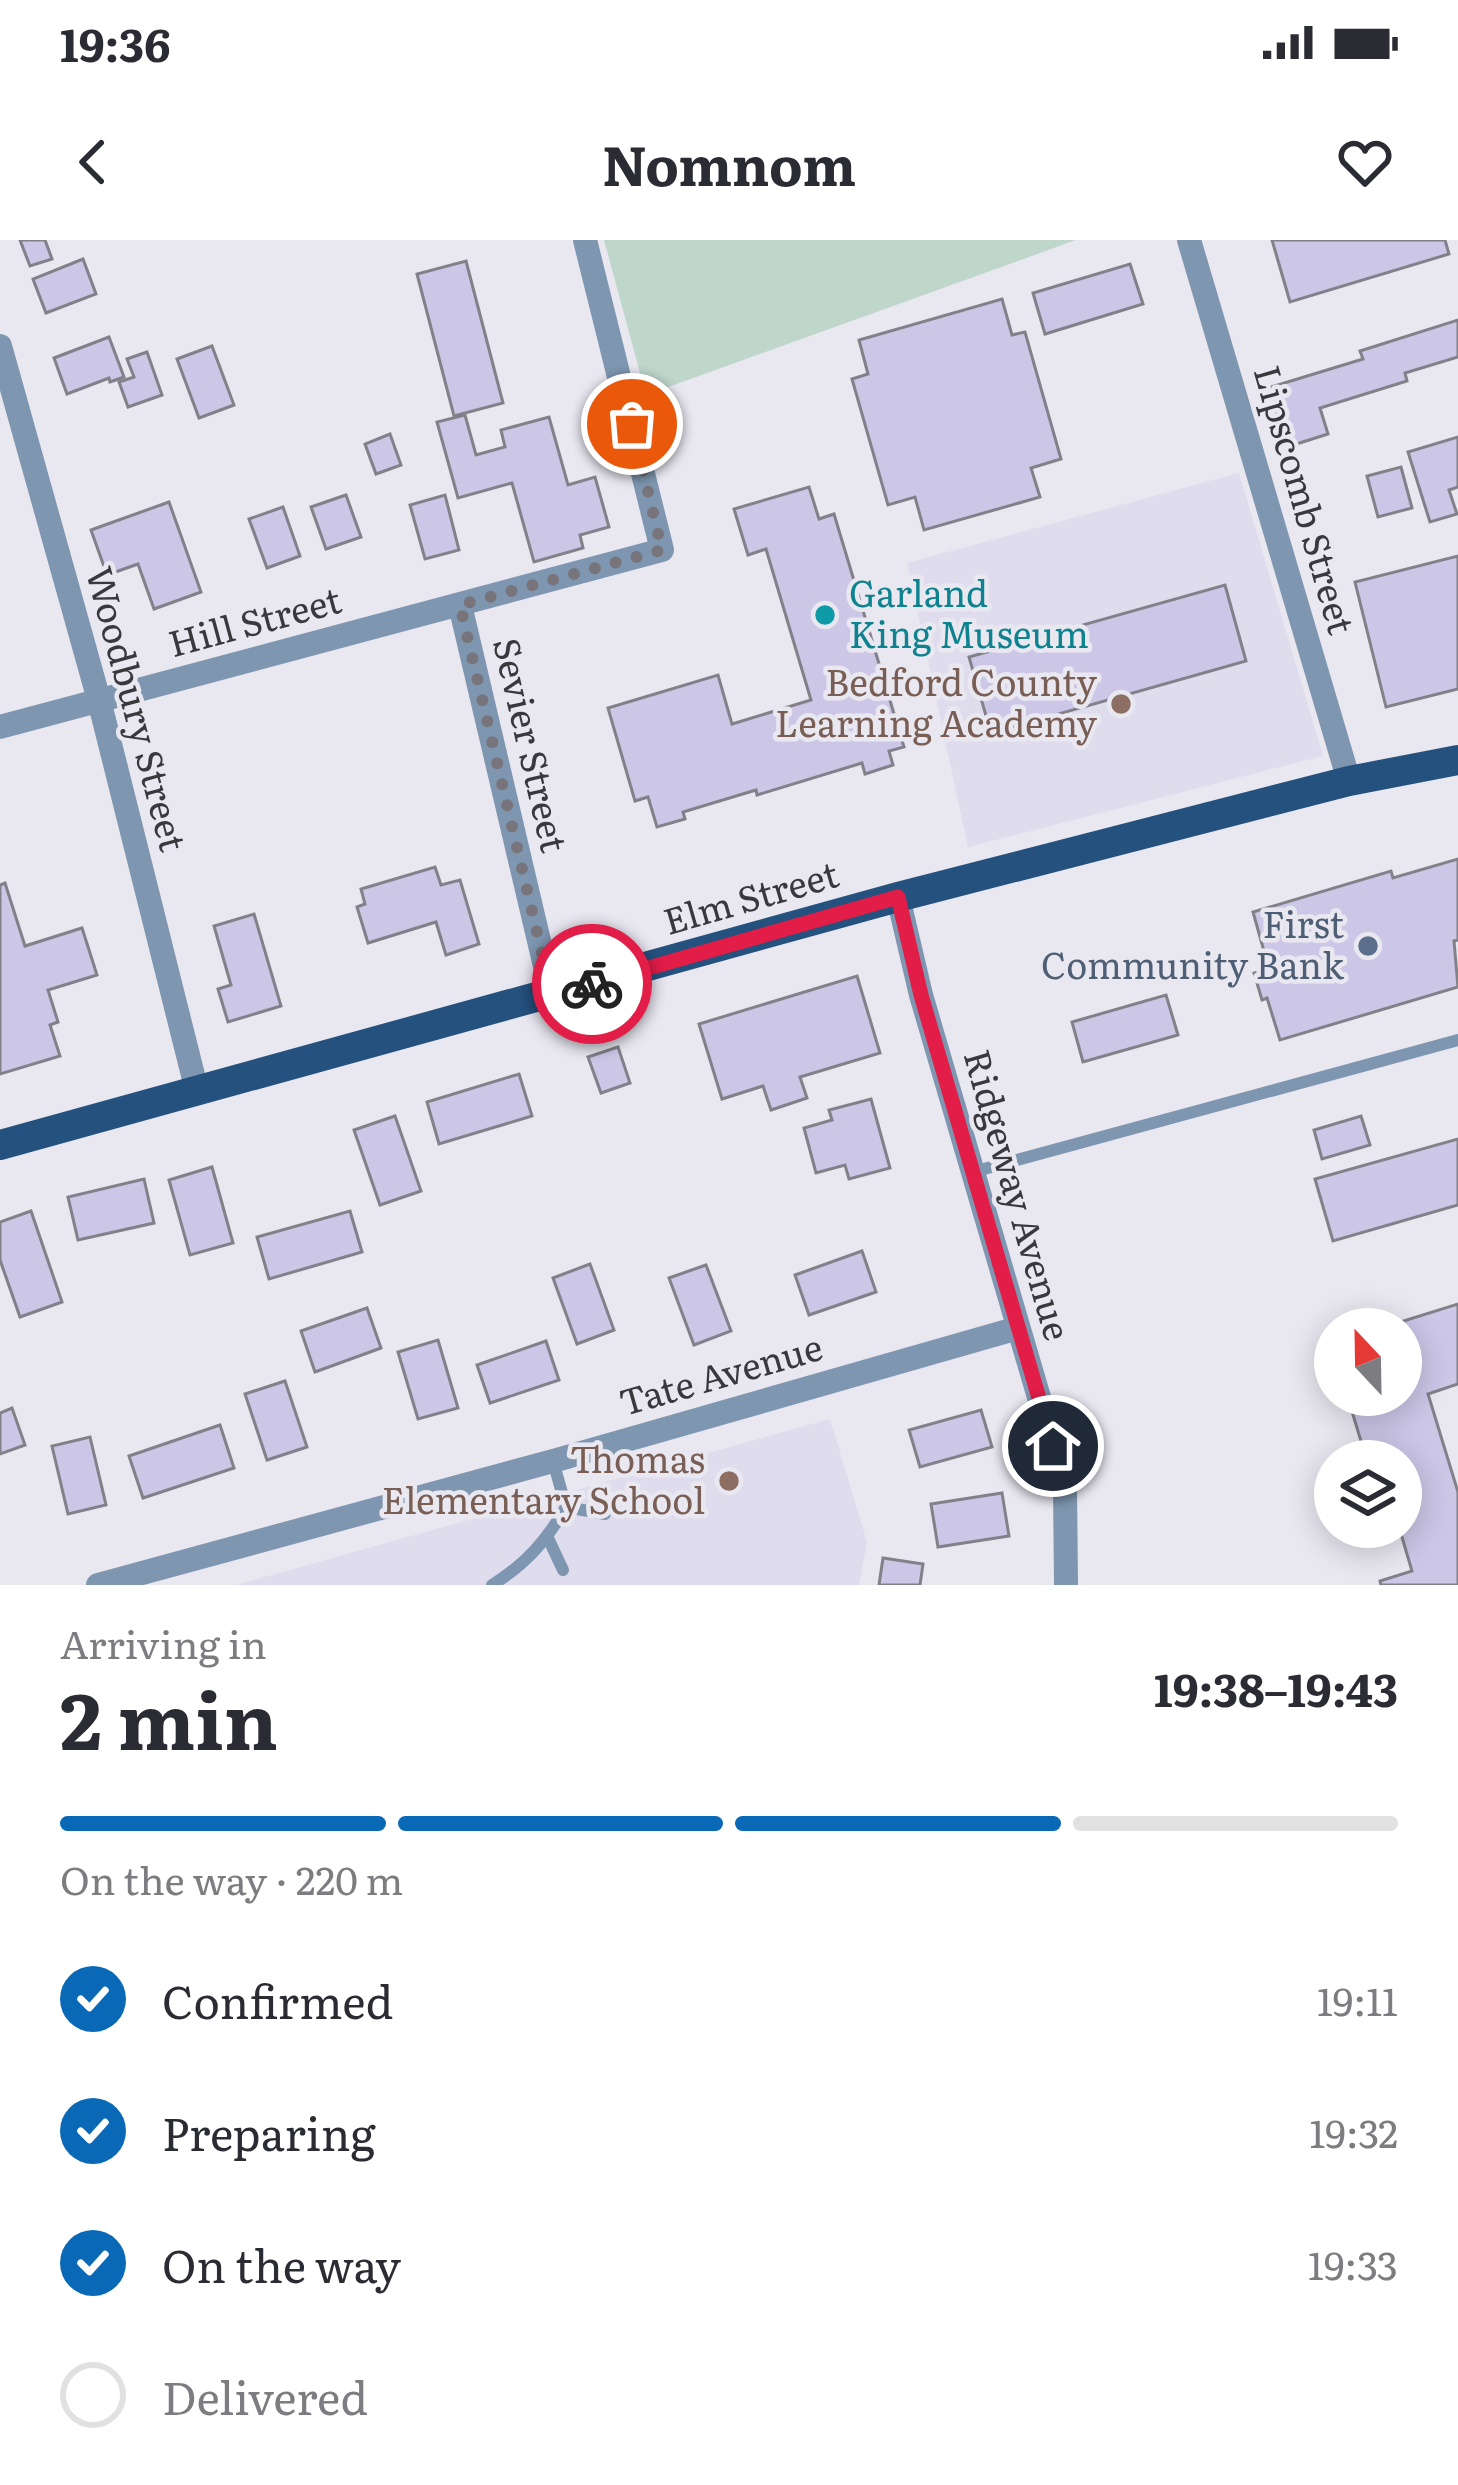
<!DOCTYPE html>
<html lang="en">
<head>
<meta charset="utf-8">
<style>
  :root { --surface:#fff; --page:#f7f7f7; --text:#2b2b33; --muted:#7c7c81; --line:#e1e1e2; --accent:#0a69b6 }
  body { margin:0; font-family:Literata,serif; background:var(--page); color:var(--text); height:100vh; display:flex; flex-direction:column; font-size:45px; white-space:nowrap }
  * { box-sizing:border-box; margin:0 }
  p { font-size:39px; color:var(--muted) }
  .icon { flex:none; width:66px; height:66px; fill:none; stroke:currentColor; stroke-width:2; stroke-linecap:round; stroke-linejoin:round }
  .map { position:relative; height:1345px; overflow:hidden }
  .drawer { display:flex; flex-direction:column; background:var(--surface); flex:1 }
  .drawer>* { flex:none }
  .needle { width:78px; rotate:338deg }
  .controls { position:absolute; left:1314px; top:1068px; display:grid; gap:24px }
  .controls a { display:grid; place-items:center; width:108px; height:108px; border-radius:50%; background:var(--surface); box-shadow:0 6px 30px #0003; font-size:60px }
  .pin { position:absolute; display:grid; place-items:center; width:102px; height:102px; color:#fff; margin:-51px; border:6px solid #fff; border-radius:50%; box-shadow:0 3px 12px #0007 }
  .courier { position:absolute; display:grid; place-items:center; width:120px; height:120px; margin:-60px; border:9px solid #e11d48; border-radius:50%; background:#fff; color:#222; box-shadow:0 3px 15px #0007 }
  .overview em { font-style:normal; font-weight:700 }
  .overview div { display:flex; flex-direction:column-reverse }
  .overview { display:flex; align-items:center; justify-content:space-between; height:204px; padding:0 60px }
  h1 { font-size:78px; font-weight:700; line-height:90px }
  .bar { display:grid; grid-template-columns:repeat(4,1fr); gap:18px 12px; align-content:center; height:144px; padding:0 60px }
  .bar i { height:15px; border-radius:9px; background:var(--line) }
  .bar .on { background:var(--accent) }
  .bar p { grid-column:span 4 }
  ol { padding:0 60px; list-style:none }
  li { display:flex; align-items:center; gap:36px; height:132px }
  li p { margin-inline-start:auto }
  li .icon { padding:12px; border-radius:50%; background:var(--accent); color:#fff; stroke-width:4 }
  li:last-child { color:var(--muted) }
  li i { width:66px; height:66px; border:6px solid var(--line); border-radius:50% }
  .status { display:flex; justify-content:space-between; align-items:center; height:84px; padding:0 60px; background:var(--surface); direction:ltr }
  .status svg { height:33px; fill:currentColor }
  header { display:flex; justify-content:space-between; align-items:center; height:156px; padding:0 60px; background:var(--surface); font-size:54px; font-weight:700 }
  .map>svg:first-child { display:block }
  .built { fill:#dfdced }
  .green { fill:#bfd6cb }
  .building { fill:#ccc6e7; stroke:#828089; stroke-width:3 }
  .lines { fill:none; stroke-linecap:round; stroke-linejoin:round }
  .service { stroke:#7e96b0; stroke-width:12 }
  .minor { stroke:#7e96b0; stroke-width:24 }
  .primary { stroke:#24517e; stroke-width:30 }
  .done { stroke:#77757b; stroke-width:12; stroke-dasharray:0 21.6 }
  .route { stroke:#e11d48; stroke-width:15 }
  .culture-dot { fill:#0f9aa8; stroke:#e9e7f0; stroke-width:4.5 }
  .education-dot { fill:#8d6e63; stroke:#e9e7f0; stroke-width:4.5 }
  .service-dot { fill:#5c6f8a; stroke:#e9e7f0; stroke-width:4.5 }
  .labels { text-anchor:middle; stroke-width:9; stroke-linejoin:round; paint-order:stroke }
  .street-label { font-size:36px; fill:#39383c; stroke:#e9e7f0 }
  .culture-label { font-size:36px; fill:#0d838f; stroke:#e9e7f0; text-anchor:start }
  .education-label { font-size:36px; fill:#785e54; stroke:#e9e7f0; text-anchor:end }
  .service-label { font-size:36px; fill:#4e5e75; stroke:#e9e7f0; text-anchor:end }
</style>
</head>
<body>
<div class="status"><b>19:36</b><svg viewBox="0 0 49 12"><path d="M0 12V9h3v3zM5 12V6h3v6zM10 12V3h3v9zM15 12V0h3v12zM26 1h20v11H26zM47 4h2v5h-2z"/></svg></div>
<header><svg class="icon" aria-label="back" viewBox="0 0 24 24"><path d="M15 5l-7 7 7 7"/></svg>Nomnom<svg class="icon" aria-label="heart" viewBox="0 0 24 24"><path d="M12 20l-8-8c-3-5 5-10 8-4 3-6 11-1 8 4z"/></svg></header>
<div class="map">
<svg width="1458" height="1345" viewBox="0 0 1458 1345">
  <rect width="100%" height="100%" fill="#e9e7f0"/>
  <g class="built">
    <path d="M1239,233L1323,516L968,607L907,323Z"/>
    <path d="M830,1179L867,1302L859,1345H236Z"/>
  </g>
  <path class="green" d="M604,0H1076L646,155Z"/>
  <g class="building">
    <path d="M20,0H45L52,19L30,26Z"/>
    <path d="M1272,0H1445L1449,14L1290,62Z"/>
    <path d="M83,19L96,54L46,73L33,39Z"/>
    <path d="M466,21L503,163L454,176L417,34Z"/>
    <path d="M1130,24L1143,64L1045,94L1033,53Z"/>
    <path d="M1002,59L1012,95L1025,92L1061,219L1031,228L1040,257L924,290L915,257L888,265L852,139L868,134L859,100Z"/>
    <path d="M1458,80V117L1405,133L1407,141L1320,168L1328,194L1287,207L1268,148L1363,119L1360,111Z"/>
    <path d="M109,97L124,137L110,142L109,138L67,154L54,118Z"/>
    <path d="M212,106L234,165L199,178L177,119Z"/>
    <path d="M147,112L162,155L128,167L119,142L134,137L127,119Z"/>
    <path d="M465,175L476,215L505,207L501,190L549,177L568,245L595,237L609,287L580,295L583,308L534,322L512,243L458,258L437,182Z"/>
    <path d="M390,194L401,225L376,234L365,204Z"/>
    <path d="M1458,197V247L1449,250L1457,274L1430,282L1408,212Z"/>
    <path d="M1401,227L1412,268L1378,277L1367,236Z"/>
    <path d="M809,247L819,279L834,274L904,507L889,511L893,525L865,534L862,523L757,555L756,550L683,572L685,579L657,587L648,557L635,561L608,468L718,435L732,484L811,460L766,309L748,315L734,269Z"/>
    <path d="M346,255L361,297L326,309L311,267Z"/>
    <path d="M445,255L459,310L425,319L410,265Z"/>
    <path d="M169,262L201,352L154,369L138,324L107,335L91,290Z"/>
    <path d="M283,267L300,316L267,328L249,279Z"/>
    <path d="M1458,316V449L1386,467L1355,342Z"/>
    <path d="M1225,345L1246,421L991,493L969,417Z"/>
    <path d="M1458,619V700L1454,701L1458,747L1280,800L1267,758L1262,760L1254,733L1269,729L1253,672L1391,631L1393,638Z"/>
    <path d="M435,627L441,645L460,640L479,704L446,715L436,682L368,703L357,667L365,664L361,649Z"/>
    <path d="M5,643L25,706L82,688L97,735L48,750L58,782L50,785L60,816L0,834V645Z"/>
    <path d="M254,674L281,766L228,782L218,749L231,745L214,686Z"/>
    <path d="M857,736L880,813L800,837L807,858L771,870L763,846L722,859L699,784Z"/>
    <path d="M1166,755L1178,795L1083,822L1072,782Z"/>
    <path d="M618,807L630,843L601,853L588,817Z"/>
    <path d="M519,834L532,876L439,904L427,862Z"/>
    <path d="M871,859L890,928L849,939L845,925L816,933L804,888L832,880L829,870Z"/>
    <path d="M395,876L421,951L380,965L354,890Z"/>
    <path d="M1361,876L1370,905L1322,919L1314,890Z"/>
    <path d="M1458,899V965L1333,1001L1315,939Z"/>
    <path d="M212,927L233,1003L190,1015L169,940Z"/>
    <path d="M144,939L154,983L78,1000L68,957Z"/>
    <path d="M31,971L62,1062L20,1077L0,1020V982Z"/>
    <path d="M350,971L362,1012L269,1039L257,997Z"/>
    <path d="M862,1011L876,1052L809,1075L795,1035Z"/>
    <path d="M590,1024L614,1090L577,1104L553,1038Z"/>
    <path d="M706,1025L731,1091L694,1105L669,1038Z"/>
    <path d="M1458,1064V1144L1428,1154L1458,1252V1345H1381L1380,1341L1412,1331L1399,1287L1401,1221H1367L1347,1155H1401V1089H1378Z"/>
    <path d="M367,1068L381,1108L315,1132L301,1091Z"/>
    <path d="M438,1100L458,1168L418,1179L398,1112Z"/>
    <path d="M546,1101L559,1140L490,1163L477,1125Z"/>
    <path d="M285,1141L307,1207L267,1220L245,1154Z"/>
    <path d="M12,1168L25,1205L0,1214V1173Z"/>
    <path d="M981,1170L992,1207L920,1227L909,1190Z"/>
    <path d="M220,1185L234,1228L143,1258L129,1216Z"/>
    <path d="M90,1197L106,1265L68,1274L52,1206Z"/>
    <path d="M1002,1253L1009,1296L938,1307L931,1264Z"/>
    <path d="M883,1318L923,1324L920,1345H879Z"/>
  </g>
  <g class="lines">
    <g class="service">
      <path d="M973,932L1458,800"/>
      <path d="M566,1267L605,1274"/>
      <path d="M548,1298L563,1330"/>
      <path d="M492,1345C526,1324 546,1301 566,1267L553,1221"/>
    </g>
    <g class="minor">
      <path d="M1189,0L1349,541"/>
      <path d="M0,106L99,460L197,851"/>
      <path d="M460,365L552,756"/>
      <path d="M0,487L662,310L585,0"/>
      <path d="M898,657L921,755L1065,1246L1066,1345"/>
      <path d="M98,1345L553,1221L1018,1088"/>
    </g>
    <path class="primary" d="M0,905L898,657L1349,541L1458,520"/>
  </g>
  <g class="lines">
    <path class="done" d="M592,744L552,756L460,365L662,310L632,184"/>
    <path class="route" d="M592,744L898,657L921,755L1053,1206"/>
  </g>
  <circle class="culture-dot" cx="825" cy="375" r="12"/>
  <g class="education-dot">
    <circle cx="1121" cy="464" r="12"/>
    <circle cx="729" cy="1241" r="12"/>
  </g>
  <circle class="service-dot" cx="1368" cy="706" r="12"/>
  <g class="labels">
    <g class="street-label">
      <text transform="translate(1304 260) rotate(74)" y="13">Lipscomb Street</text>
      <text transform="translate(255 382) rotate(-15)" y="13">Hill Street</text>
      <text transform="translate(136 469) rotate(75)" y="13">Woodbury Street</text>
      <text transform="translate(530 505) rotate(77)" y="13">Sevier Street</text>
      <text transform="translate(751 658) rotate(-16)" y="13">Elm Street</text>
      <text transform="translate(1017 955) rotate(74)" y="13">Ridgeway Avenue</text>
      <text transform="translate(721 1135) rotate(-16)" y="13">Tate Avenue</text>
    </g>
    <g class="culture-label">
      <text x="849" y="367">Garland<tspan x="849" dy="41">King Museum</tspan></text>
    </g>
    <g class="education-label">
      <text x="1097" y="456">Bedford County<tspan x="1097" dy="41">Learning Academy</tspan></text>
      <text x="705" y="1233">Thomas<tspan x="705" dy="41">Elementary School</tspan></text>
    </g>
    <g class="service-label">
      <text x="1344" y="698">First<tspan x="1344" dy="41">Community Bank</tspan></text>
    </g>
  </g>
</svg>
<div class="controls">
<a><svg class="needle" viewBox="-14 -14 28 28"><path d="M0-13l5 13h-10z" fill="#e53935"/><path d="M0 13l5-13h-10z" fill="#7c7c81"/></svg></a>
<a><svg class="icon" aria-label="layers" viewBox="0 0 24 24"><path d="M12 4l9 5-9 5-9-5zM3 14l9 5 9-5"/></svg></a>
</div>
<div class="pin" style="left:632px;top:184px;background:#ea580c"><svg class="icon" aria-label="bag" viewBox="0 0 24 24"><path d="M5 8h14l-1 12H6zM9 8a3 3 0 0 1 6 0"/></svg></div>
<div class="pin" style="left:1053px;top:1206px;background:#1f2937"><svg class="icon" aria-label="home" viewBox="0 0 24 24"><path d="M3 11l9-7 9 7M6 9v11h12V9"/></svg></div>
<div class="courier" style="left:592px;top:744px"><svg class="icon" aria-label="bike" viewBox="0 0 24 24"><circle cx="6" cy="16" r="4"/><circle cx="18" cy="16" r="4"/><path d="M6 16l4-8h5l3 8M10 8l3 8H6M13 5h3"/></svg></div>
</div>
<section class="drawer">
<div class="overview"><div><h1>2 min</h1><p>Arriving in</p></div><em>19:38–19:43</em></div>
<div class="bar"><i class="on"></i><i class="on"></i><i class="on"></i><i></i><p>On the way · 220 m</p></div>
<ol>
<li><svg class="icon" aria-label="check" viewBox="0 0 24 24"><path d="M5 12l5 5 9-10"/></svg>Confirmed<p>19:11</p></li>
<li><svg class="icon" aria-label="check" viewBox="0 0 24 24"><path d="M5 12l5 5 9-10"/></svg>Preparing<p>19:32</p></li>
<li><svg class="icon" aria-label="check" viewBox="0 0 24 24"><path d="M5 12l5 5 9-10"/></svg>On the way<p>19:33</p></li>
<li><i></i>Delivered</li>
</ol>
</section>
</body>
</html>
